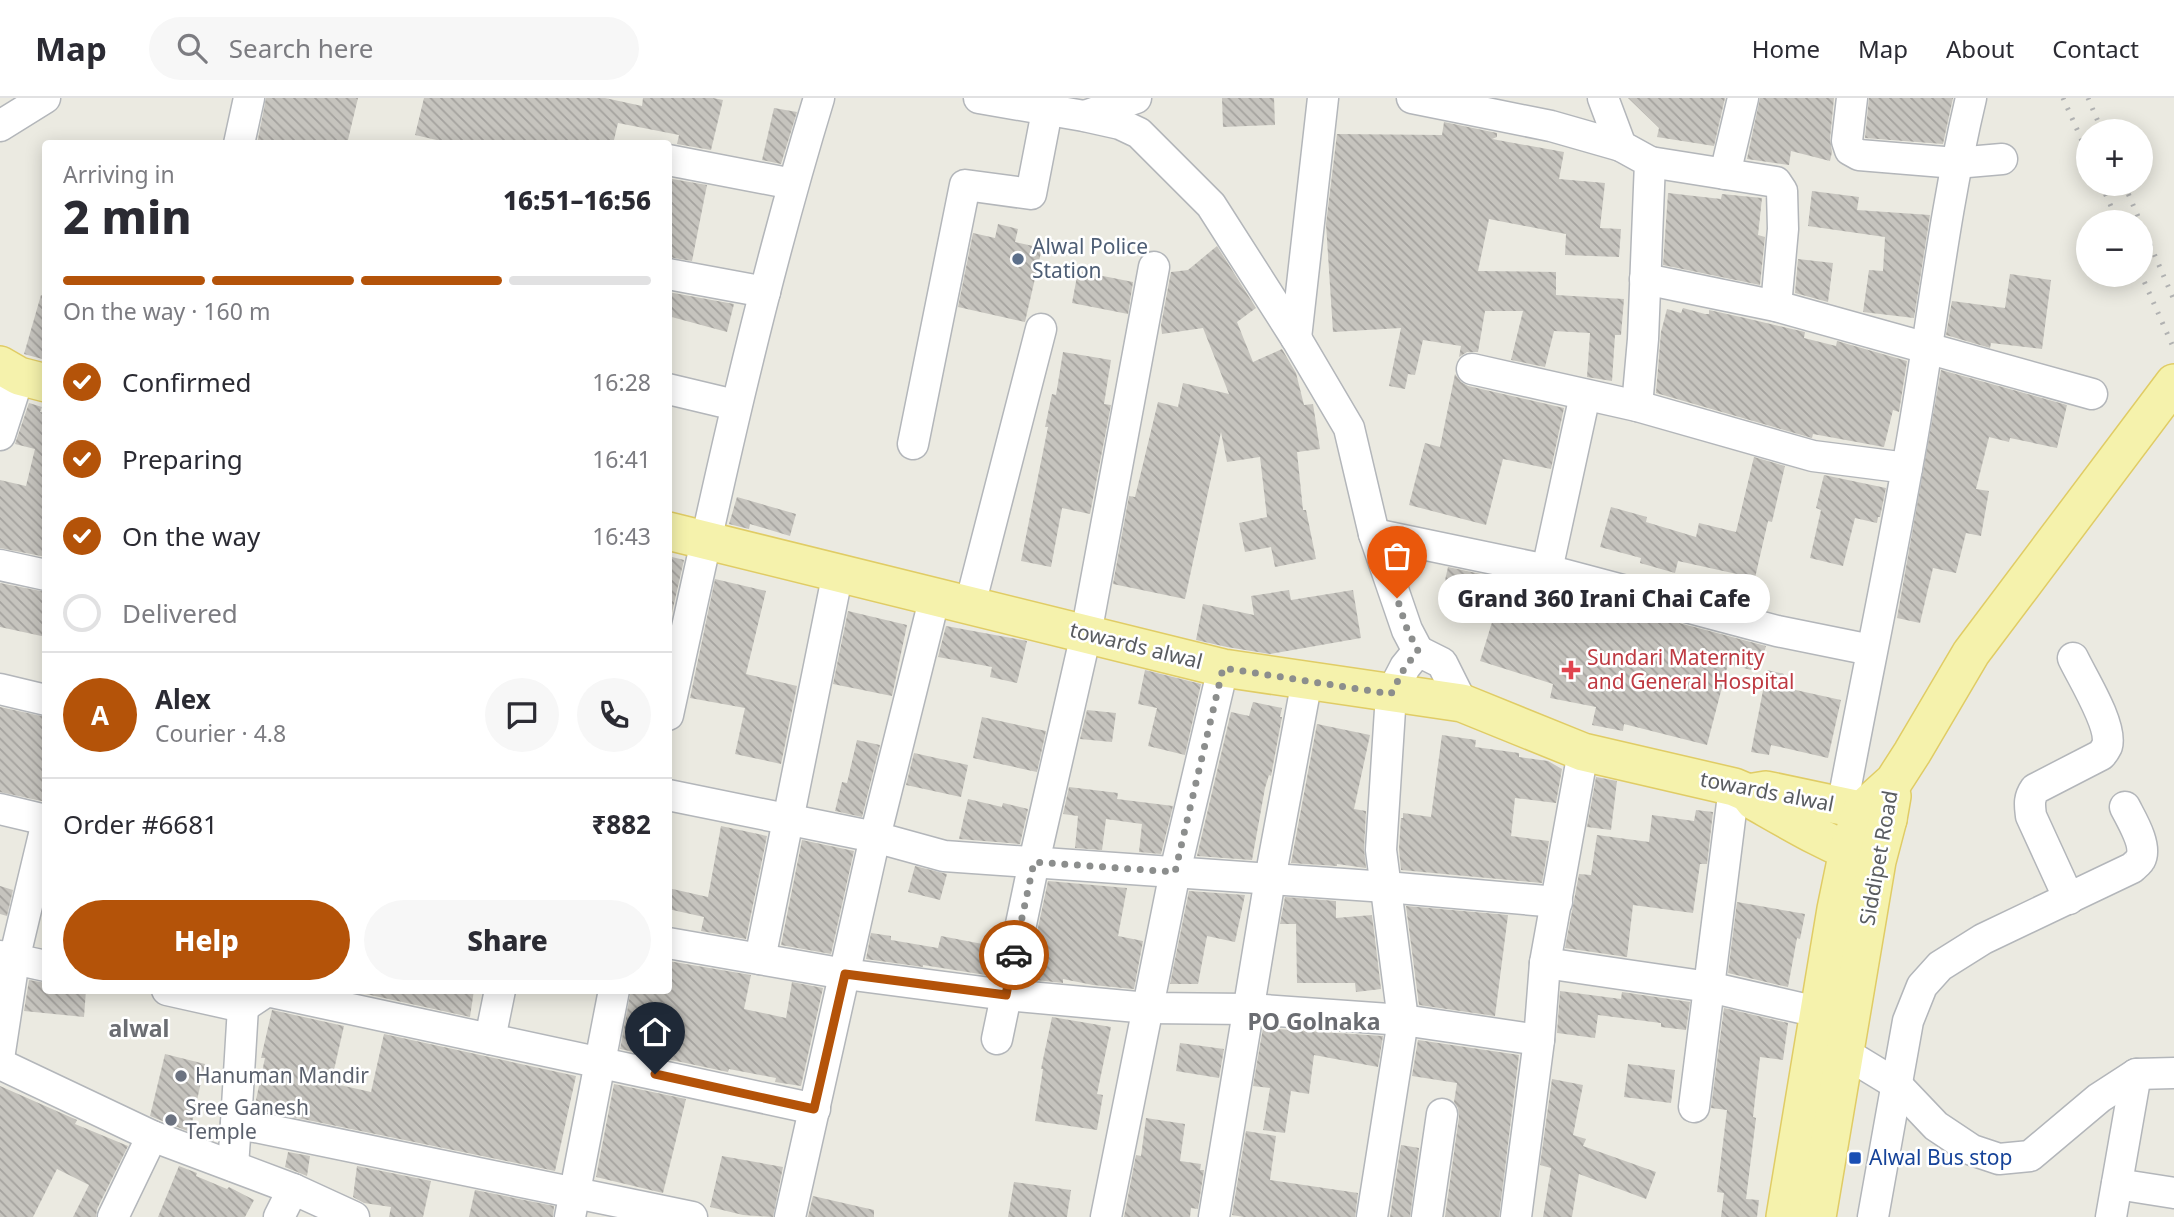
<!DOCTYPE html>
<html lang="en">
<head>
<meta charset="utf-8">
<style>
  :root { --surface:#fff; --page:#f7f7f7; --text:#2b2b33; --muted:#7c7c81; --line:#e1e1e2; --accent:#b45309 }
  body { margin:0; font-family:"Noto Sans",sans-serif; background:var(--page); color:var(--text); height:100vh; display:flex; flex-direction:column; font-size:26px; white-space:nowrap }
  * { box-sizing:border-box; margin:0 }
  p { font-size:23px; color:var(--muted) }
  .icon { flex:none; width:38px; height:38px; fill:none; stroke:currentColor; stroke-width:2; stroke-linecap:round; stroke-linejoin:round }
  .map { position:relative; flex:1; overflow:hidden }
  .drawer { position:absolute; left:42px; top:42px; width:630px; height:854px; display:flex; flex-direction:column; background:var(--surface); border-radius:7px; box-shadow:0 4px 18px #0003 }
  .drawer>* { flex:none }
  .fabs { position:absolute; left:2076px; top:21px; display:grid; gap:14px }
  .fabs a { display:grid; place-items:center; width:77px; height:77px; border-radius:50%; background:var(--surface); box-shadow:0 4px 18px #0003; font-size:35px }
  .pin { position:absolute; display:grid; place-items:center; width:60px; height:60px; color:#fff; margin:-72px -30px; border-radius:50% 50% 50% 0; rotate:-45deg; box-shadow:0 0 7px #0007 }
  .pin .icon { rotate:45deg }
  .courier { position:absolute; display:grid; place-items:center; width:70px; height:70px; margin:-35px; border:5px solid #b45309; border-radius:50%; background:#fff; color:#222; box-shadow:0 2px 9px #0007 }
  .bubble { position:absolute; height:49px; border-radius:24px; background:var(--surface); box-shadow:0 4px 18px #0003; font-size:23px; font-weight:800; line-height:49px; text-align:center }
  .overview em { font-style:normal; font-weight:800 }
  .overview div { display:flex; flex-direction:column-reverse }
  .overview { display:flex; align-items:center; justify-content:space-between; height:119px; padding:0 21px }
  h1 { font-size:46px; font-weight:800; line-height:52px }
  .bar { display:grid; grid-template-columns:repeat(4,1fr); gap:10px 7px; align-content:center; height:84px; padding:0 21px }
  .bar i { height:9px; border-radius:5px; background:var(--line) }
  .bar .active { background:var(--accent) }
  .bar p { grid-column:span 4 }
  .line { display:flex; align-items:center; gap:18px; padding:0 21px; border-top:2px solid var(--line) }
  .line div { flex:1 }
  .round { display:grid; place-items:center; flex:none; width:74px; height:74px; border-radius:37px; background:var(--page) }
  ol { padding:0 21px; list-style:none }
  li { display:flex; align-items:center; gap:21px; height:77px }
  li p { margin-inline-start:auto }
  li .icon { padding:7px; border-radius:50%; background:var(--accent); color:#fff; stroke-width:4 }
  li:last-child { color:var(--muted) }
  li i { width:38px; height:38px; border:4px solid var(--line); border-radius:50% }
  .button { display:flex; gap:14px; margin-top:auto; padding:14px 21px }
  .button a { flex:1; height:80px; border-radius:42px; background:var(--accent); color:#fff; font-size:28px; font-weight:800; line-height:80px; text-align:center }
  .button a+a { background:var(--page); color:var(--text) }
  header { display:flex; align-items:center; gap:42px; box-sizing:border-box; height:98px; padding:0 35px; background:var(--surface); border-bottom:2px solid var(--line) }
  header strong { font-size:33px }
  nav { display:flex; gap:38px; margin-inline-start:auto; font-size:24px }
  .search { width:490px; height:63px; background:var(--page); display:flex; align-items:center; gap:18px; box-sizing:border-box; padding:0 24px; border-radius:38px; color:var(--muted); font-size:26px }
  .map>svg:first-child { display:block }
  .building { fill:url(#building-back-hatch) }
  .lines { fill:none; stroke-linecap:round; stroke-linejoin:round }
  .minor-casing { stroke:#b3b6ba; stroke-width:33 }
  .major-casing { stroke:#e0cc65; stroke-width:40 }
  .minor { stroke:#fff; stroke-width:30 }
  .major { stroke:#f5f2ac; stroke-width:37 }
  .rail { stroke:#b1b2b2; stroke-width:5; stroke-dasharray:2 9; stroke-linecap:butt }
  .done { stroke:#8c8e8d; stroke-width:7; stroke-dasharray:0 12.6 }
  .route { stroke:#b45309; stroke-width:9 }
  .service-dot { fill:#5c6f8a; stroke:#fff; stroke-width:2.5 }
  .health-dot { fill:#e0444e; stroke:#fff; stroke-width:2.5 }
  .worship-dot { fill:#6b7280; stroke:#fff; stroke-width:2.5 }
  .transit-dot { fill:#1a4fb4; stroke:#fff; stroke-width:2.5 }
  .labels { text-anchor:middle; stroke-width:5; stroke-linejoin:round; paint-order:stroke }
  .service-label { font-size:21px; fill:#4e5e75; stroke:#fff; text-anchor:start }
  .street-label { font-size:21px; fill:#595c60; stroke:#fff }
  .health-label { font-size:21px; fill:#be3a42; stroke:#fff; text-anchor:start }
  .worship-label { font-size:21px; fill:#5b616d; stroke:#fff; text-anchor:start }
  .transit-label { font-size:21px; fill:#164399; stroke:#fff; text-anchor:start }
  .neighbourhood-label { font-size:23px; font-weight:bold; fill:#6b6d72; stroke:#fff }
</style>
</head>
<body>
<header>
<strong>Map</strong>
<div class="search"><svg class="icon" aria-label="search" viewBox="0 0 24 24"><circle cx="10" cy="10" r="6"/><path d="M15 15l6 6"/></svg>Search here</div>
<nav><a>Home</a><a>Map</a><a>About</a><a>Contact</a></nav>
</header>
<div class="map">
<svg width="2174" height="1119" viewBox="0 0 2174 1119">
  <defs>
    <pattern id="building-back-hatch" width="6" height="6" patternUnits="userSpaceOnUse" patternTransform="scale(1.75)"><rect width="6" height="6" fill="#c6c4be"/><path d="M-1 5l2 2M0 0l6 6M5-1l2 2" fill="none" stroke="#a4a29e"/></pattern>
  </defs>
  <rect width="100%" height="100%" fill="#ebeae1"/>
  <g class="building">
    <path d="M266,0H358L347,46H257Z"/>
    <path d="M424,0H605L642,8L643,0H713L723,2L711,52L677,46L679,37L618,25L613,46H454L415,37Z"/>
    <path d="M1222,0H1274L1275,27L1223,29Z"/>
    <path d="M1628,0H1725L1714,48L1657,39L1659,30Z"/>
    <path d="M1760,0H1834L1830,41L1832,54L1830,63L1791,53L1789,67L1747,61Z"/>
    <path d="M1869,0H1953L1943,46L1865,40Z"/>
    <path d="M774,10L797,14L781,66L762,62Z"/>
    <path d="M1444,24L1497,35V39L1492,41L1564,54L1559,81L1605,85L1600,130L1621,131L1619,159L1565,157L1566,136L1489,121L1478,173L1556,174V197L1624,201L1621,237H1615L1612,283L1587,279L1590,235L1554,233L1545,269L1511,262L1523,213H1485L1478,254H1467L1459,259L1461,248L1423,242L1415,277L1408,276L1405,291L1389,288L1401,230L1333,234L1326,126L1337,36L1442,37Z"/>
    <path d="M672,81L707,87L692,163L668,159V99Z"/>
    <path d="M1812,93L1859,99L1857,112L1930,117L1914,220L1863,214L1869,172L1883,173L1885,139L1808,128Z"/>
    <path d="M1668,95L1721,101L1722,96L1762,100L1758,137L1765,139L1760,187L1663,167Z"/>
    <path d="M998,126L1018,131L1015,144L1042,150L1025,224L958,209L973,135L995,140Z"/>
    <path d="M1217,148L1256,210L1237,224L1253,264L1282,251L1296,275L1304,307L1313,306L1320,351L1297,354L1303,412H1306L1316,461L1275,469L1271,449L1245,454L1239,425L1267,419L1260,359L1227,364L1221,334L1185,501L1113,486L1129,398L1135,399L1158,304L1178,309L1183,285L1229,296L1203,230L1162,236L1161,227L1171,174L1188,172Z"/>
    <path d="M1798,161L1833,165L1828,204L1795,195Z"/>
    <path d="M1078,173L1133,184L1128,216L1072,205Z"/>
    <path d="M2010,176L2051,182L2042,251L1991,245L1990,250L1946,237L1952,203L2005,210Z"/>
    <path d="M668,194L734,206L727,234L668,218Z"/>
    <path d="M41,197L46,198V262L24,256Z"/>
    <path d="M1683,210L1705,216H1709V212L1745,220L1805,234L1804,240L1836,248L1837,243L1907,263L1899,314L1893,312L1884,349L1813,336L1812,340L1656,295L1661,234L1667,211L1681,215Z"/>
    <path d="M1063,254L1111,262L1104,306L1111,307L1090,416L1062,410L1051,469L1021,463L1048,329H1045L1052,296L1056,297Z"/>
    <path d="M1941,272L2067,307L2057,350L2010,340L2009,344L1989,339L1976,391L1989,393L1981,438L1966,435L1956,475L1933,470L1920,525L1897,520Z"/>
    <path d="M1455,276L1461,284L1468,288L1564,310L1551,371L1503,361L1486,427L1409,407L1425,345L1440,349Z"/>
    <path d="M29,305L42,309L40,314L46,315V459L0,450V382L26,388L35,351L15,346Z"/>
    <path d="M1754,359L1785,368L1772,424L1768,423L1755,480L1678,463L1675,475L1640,465L1641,460L1600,449L1611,409L1647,419L1646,424L1696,439L1699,425L1736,434Z"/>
    <path d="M1824,377L1886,390L1880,419H1878L1877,425L1855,420L1843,468L1810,460L1821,412L1816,410Z"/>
    <path d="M737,399L796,416L790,438L750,426L749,431L729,426Z"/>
    <path d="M668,458L684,462L668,532Z"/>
    <path d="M1448,469L1543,489L1766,548L1759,574L1728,566L1707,647L1624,626L1623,633L1592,627L1596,609L1550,600L1553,586L1480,563L1493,521H1491L1493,512L1441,500Z"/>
    <path d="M715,481L766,493L746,576L797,588L781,666L735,656L745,610L690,600Z"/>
    <path d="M0,485L46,494V539L0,529Z"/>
    <path d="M1289,492L1291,502L1353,492L1361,540L1270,556L1227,549L1196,542L1203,506L1254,517L1251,498Z"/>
    <path d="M848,513L907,527L892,598L833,586Z"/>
    <path d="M946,528L1027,543L1017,585L990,579L992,569L938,559Z"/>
    <path d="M1145,572L1201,586L1185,657L1148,648L1157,610L1138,606Z"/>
    <path d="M1767,572L1784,576L1782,589L1841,602L1828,660L1771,647L1769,657L1751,654Z"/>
    <path d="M1253,604L1282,610L1280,619H1282L1271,678L1269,677L1265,690L1252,762L1197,758L1231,614L1249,618Z"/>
    <path d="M0,609L46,619V704L0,694Z"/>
    <path d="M1087,612L1116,615L1112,644L1080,641Z"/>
    <path d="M982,619L1046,633L1037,674L973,660Z"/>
    <path d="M1317,626L1370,637L1354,711L1366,713L1364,751L1366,770L1337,766V768L1291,765Z"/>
    <path d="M1442,637L1476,642L1475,649L1519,655V659L1548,663L1562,671L1556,705L1515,700L1511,738L1549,743L1542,785L1401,772L1399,751L1401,720H1403V715L1431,719Z"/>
    <path d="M857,642L880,647L862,719L835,713L842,684L847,685Z"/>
    <path d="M914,655L968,667L961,699L906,687Z"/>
    <path d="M1596,679L1617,683L1611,732L1587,729Z"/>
    <path d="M1069,689L1118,695L1117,701L1173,708L1161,756L1139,754L1142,726L1106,721L1102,752L1075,750L1078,718L1063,716Z"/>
    <path d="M968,701L1002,709L1003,705L1028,711L1020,746L959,741Z"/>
    <path d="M1696,712L1713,714L1707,766H1700L1693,815L1633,807L1627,859L1565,850L1579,776L1591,777L1597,737L1649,744L1652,717L1694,723Z"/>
    <path d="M721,728L767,738L746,841L701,833L704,819L668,811V790L708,799Z"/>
    <path d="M802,742L854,753L831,856L781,847Z"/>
    <path d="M915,768L947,776L940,802L908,794Z"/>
    <path d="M1048,783L1127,790L1118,838L1143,843L1134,891L1093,887L1063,881V885L1027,881Z"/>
    <path d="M0,788L13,792L7,818L0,816Z"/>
    <path d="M1189,793L1245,797L1235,844L1207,838L1198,886H1170Z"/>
    <path d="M1285,799L1336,803V820L1372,817L1381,891L1356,894L1355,885H1297L1296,826H1280Z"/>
    <path d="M1737,804L1805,816L1800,841L1797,840L1788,889L1728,875Z"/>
    <path d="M1406,808L1508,817L1495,918L1419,907Z"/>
    <path d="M871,835L891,838V842L938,850L941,838L998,849L992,878L923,867V869L866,861Z"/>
    <path d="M668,863L751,877L744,911L786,920L792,884L823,890L801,988L775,984L776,980L729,971L728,974L620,951L631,892H668Z"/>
    <path d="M29,882L46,885V892H86L84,919L24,913Z"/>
    <path d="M348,892H474L470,919Z"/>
    <path d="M1560,893L1621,901L1622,894L1690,904L1686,932L1661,929V925L1598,917L1595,940L1557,935Z"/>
    <path d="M1724,910L1788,925L1783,962L1760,959L1753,1019L1756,1020L1746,1101L1759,1102L1757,1119H1721L1724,1095L1717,1094L1727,1012L1711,1010Z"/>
    <path d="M272,912L344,928L331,985L371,994L384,936L576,978L555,1073L254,1011L265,960H261Z"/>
    <path d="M1052,919L1111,929L1097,996L1103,997L1097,1032L1035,1023L1043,971H1041Z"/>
    <path d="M1263,930L1383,938L1378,969L1314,957L1309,996L1291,993L1285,1035L1263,1032L1270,990L1253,988Z"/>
    <path d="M1418,942L1519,957L1499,1119H1445L1459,1019L1458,1010L1454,1004L1457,985L1412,978Z"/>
    <path d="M1180,945L1224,951L1219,980L1176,973Z"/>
    <path d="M165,956L205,966L190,1034L150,1018Z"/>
    <path d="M1628,966L1675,972L1671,1005L1624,999Z"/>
    <path d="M1552,981L1583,987L1573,1037L1586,1041L1583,1048L1656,1074L1646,1101L1579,1076L1572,1119H1543L1551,1070L1540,1067Z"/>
    <path d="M614,986L686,1001L663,1095L596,1079Z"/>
    <path d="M0,988L77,1022L75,1026L128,1048L97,1111L96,1119H73L89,1087L57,1071L33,1119H0Z"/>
    <path d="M1146,1020L1185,1026L1180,1063L1201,1066L1200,1072H1204L1198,1111L1191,1110L1190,1119H1124L1136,1057L1141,1058Z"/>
    <path d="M1246,1033L1276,1038L1270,1082L1358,1095L1355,1119H1244L1232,1117Z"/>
    <path d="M1401,1047L1419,1050L1410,1119H1390Z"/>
    <path d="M288,1054L310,1058L307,1078L285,1069Z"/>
    <path d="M722,1058L783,1069L773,1119L743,1117L710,1109Z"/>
    <path d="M179,1068L197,1075L196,1078L227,1091L229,1089L254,1102L245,1119H158Z"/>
    <path d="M357,1068L431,1083L423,1119H389L391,1109L364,1105L353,1099Z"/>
    <path d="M1014,1084L1071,1092L1067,1119H1008Z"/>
    <path d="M475,1092L554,1108L553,1119H469Z"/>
    <path d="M813,1098L874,1112V1119H808Z"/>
  </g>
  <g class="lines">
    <defs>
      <g id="minor">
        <path d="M979,0L1084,18L1120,26L1139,35L1211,107L1296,240L1349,330L1374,436L1407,532L1418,553"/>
        <path d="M1412,0L1551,28L1621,48"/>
        <path d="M1603,0L1621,48L1650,64L1643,241L1637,308"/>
        <path d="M1852,0L1847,43L1850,52L1859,57L1956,65L2002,61"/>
        <path d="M1085,18L1136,0"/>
        <path d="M0,28L45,0"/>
        <path d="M239,46L249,0"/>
        <path d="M668,62L793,86"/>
        <path d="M1650,64L1776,84L1782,93L1783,131L1776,208"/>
        <path d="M1725,76L1743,0"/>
        <path d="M668,176L765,194"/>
        <path d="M1645,181L1776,208L2092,296"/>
        <path d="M1296,240L1323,0"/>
        <path d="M1472,271L1637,308L1813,358L1907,370"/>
        <path d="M668,291L735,307"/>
        <path d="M0,337L19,278"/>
        <path d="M913,346L965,87L1031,96L1047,13"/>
        <path d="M1374,436L1547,472L1777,533L1871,552"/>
        <path d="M0,467L46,477"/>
        <path d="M1547,472L1585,297"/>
        <path d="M970,507L1041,231"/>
        <path d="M0,591L46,602"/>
        <path d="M668,617C713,409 757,203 819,0"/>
        <path d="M668,697L875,739L944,758L1386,789L1557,804"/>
        <path d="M1842,709C1863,596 1887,483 1907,370C1930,247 1942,122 1971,0"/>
        <path d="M0,711L46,722"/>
        <path d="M2069,801L2031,718C2030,708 2028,701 2035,691L2101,657C2102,656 2106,650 2107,648C2113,628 2082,579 2073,560"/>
        <path d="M668,845L845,876L1006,897L1148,910L1249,911L1403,922L1539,942"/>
        <path d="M0,858L46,868"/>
        <path d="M760,861L838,474"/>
        <path d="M1545,865L1709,889L1818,914"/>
        <path d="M167,892L243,909L267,893L815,1011"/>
        <path d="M490,941L500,892"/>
        <path d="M997,941L1034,764L1086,536L1154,169"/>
        <path d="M0,954L14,862L46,728"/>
        <path d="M1845,955L1896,986L1936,1028L1972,1052L1999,1061L2030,1058L2099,1000L2136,976L2174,975"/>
        <path d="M0,966L152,1038L293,1091L354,1119"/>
        <path d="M1694,1009L1734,689"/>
        <path d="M236,1025L243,909L246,892"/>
        <path d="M233,1068L236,1025L692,1119"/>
        <path d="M2117,1086L2174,1095"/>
        <path d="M113,1119L152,1038"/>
        <path d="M279,1119L293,1091"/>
        <path d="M570,1119L614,892"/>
        <path d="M790,1119L875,739L935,498"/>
        <path d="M1106,1119L1175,774L1223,570"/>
        <path d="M1214,1119L1270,781L1307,582"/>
        <path d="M1372,1119L1403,922L1381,752L1391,596L1405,569L1418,553L1442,565L1462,605"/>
        <path d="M1427,1119L1442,1016"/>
        <path d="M1516,1119L1539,942L1545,865L1583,654"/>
        <path d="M1873,1119L1908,923L1922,888L1940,868L1983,841L2132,770C2133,769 2140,763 2140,762C2148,748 2131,721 2125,709"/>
        <path d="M2111,1119L2136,976"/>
      </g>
      <g id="major">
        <path d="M0,267L19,278L46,285"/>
        <path d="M668,433L1223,570L1462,605L1583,654L1734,689L1748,695L1766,692L1856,711L1888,721"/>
        <path d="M1751,699L1754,703C1791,724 1829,747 1869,761"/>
        <path d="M1785,1119L1836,811L1848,753L1862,712L1894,683L1912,655L1971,555L2174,285"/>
        <path d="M1817,1119L1877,763L1888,721L1892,698"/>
      </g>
    </defs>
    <use href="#minor" class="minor-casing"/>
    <use href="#major" class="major-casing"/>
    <use href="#minor" class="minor"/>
    <use href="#major" class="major"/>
    <g class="rail">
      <path d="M2063,0L2088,56"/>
      <path d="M2088,0L2102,33"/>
      <path d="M2101,86L2118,124"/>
      <path d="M2124,86L2174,202"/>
      <path d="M2140,174L2174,251"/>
    </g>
  </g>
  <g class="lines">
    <path class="done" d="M1014,857L1034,764L1175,774L1223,570L1391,596L1405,569L1418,553L1407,531L1397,500"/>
    <path class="route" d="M655,976L814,1011L845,876L1006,897L1014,857"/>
  </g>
  <circle class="service-dot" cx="1018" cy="161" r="7"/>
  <path class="health-dot" d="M1567.5 561.5h7v7h7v7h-7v7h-7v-7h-7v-7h7z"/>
  <g class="worship-dot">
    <circle cx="181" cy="978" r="7"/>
    <circle cx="171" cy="1022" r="7"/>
  </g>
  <rect class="transit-dot" x="1848" y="1053" width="14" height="14" rx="3.5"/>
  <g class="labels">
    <g class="service-label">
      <text x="1032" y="156">Alwal Police<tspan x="1032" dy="24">Station</tspan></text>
    </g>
    <g class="street-label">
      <text transform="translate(1136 548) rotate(14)" y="7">towards alwal</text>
      <text transform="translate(1767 694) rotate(11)" y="7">towards alwal</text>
      <text transform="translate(1879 760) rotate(-80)" y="7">Siddipet Road</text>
    </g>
    <g class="health-label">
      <text x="1587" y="567">Sundari Maternity<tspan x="1587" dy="24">and General Hospital</tspan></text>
    </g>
    <g class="worship-label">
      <text x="195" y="985">Hanuman Mandir</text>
      <text x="185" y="1017">Sree Ganesh<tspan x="185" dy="24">Temple</tspan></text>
    </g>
    <g class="transit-label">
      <text x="1869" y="1067">Alwal Bus stop</text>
    </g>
    <g class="neighbourhood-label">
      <text x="1314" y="932">PO Golnaka</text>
      <text x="139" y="939">alwal</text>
    </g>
  </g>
</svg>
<div class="fabs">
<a>+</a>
<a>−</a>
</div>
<div class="pin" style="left:1397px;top:500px;background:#ea580c"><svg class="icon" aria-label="bag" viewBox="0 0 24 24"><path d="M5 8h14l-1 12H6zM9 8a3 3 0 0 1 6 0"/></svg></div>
<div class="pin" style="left:655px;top:976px;background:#1f2937"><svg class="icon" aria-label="home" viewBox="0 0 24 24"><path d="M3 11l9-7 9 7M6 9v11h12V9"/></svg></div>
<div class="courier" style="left:1014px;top:857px"><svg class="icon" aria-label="car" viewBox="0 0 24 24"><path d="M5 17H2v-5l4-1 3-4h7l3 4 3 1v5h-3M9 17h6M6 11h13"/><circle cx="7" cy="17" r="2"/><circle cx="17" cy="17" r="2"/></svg></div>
<div class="bubble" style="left:1438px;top:476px;width:332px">Grand 360 Irani Chai Cafe</div>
<section class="drawer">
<div class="overview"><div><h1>2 min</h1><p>Arriving in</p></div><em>16:51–16:56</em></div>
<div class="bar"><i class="active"></i><i class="active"></i><i class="active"></i><i></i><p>On the way · 160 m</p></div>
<ol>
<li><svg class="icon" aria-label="check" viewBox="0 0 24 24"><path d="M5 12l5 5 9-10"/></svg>Confirmed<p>16:28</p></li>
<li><svg class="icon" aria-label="check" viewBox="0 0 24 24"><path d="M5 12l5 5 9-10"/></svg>Preparing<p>16:41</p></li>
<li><svg class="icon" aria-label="check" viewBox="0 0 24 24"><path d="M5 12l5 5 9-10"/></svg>On the way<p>16:43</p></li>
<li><i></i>Delivered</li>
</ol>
<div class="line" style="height:126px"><b class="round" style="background:var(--accent);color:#fff">A</b><div><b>Alex</b><p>Courier · 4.8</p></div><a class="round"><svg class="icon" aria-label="chat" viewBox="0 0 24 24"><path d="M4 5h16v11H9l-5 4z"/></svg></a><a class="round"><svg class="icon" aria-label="phone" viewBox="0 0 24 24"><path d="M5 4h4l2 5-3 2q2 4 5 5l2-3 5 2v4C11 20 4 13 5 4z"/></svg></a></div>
<div class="line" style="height:91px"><div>Order #6681</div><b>₹882</b></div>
<div class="button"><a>Help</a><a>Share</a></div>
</section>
</div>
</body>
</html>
